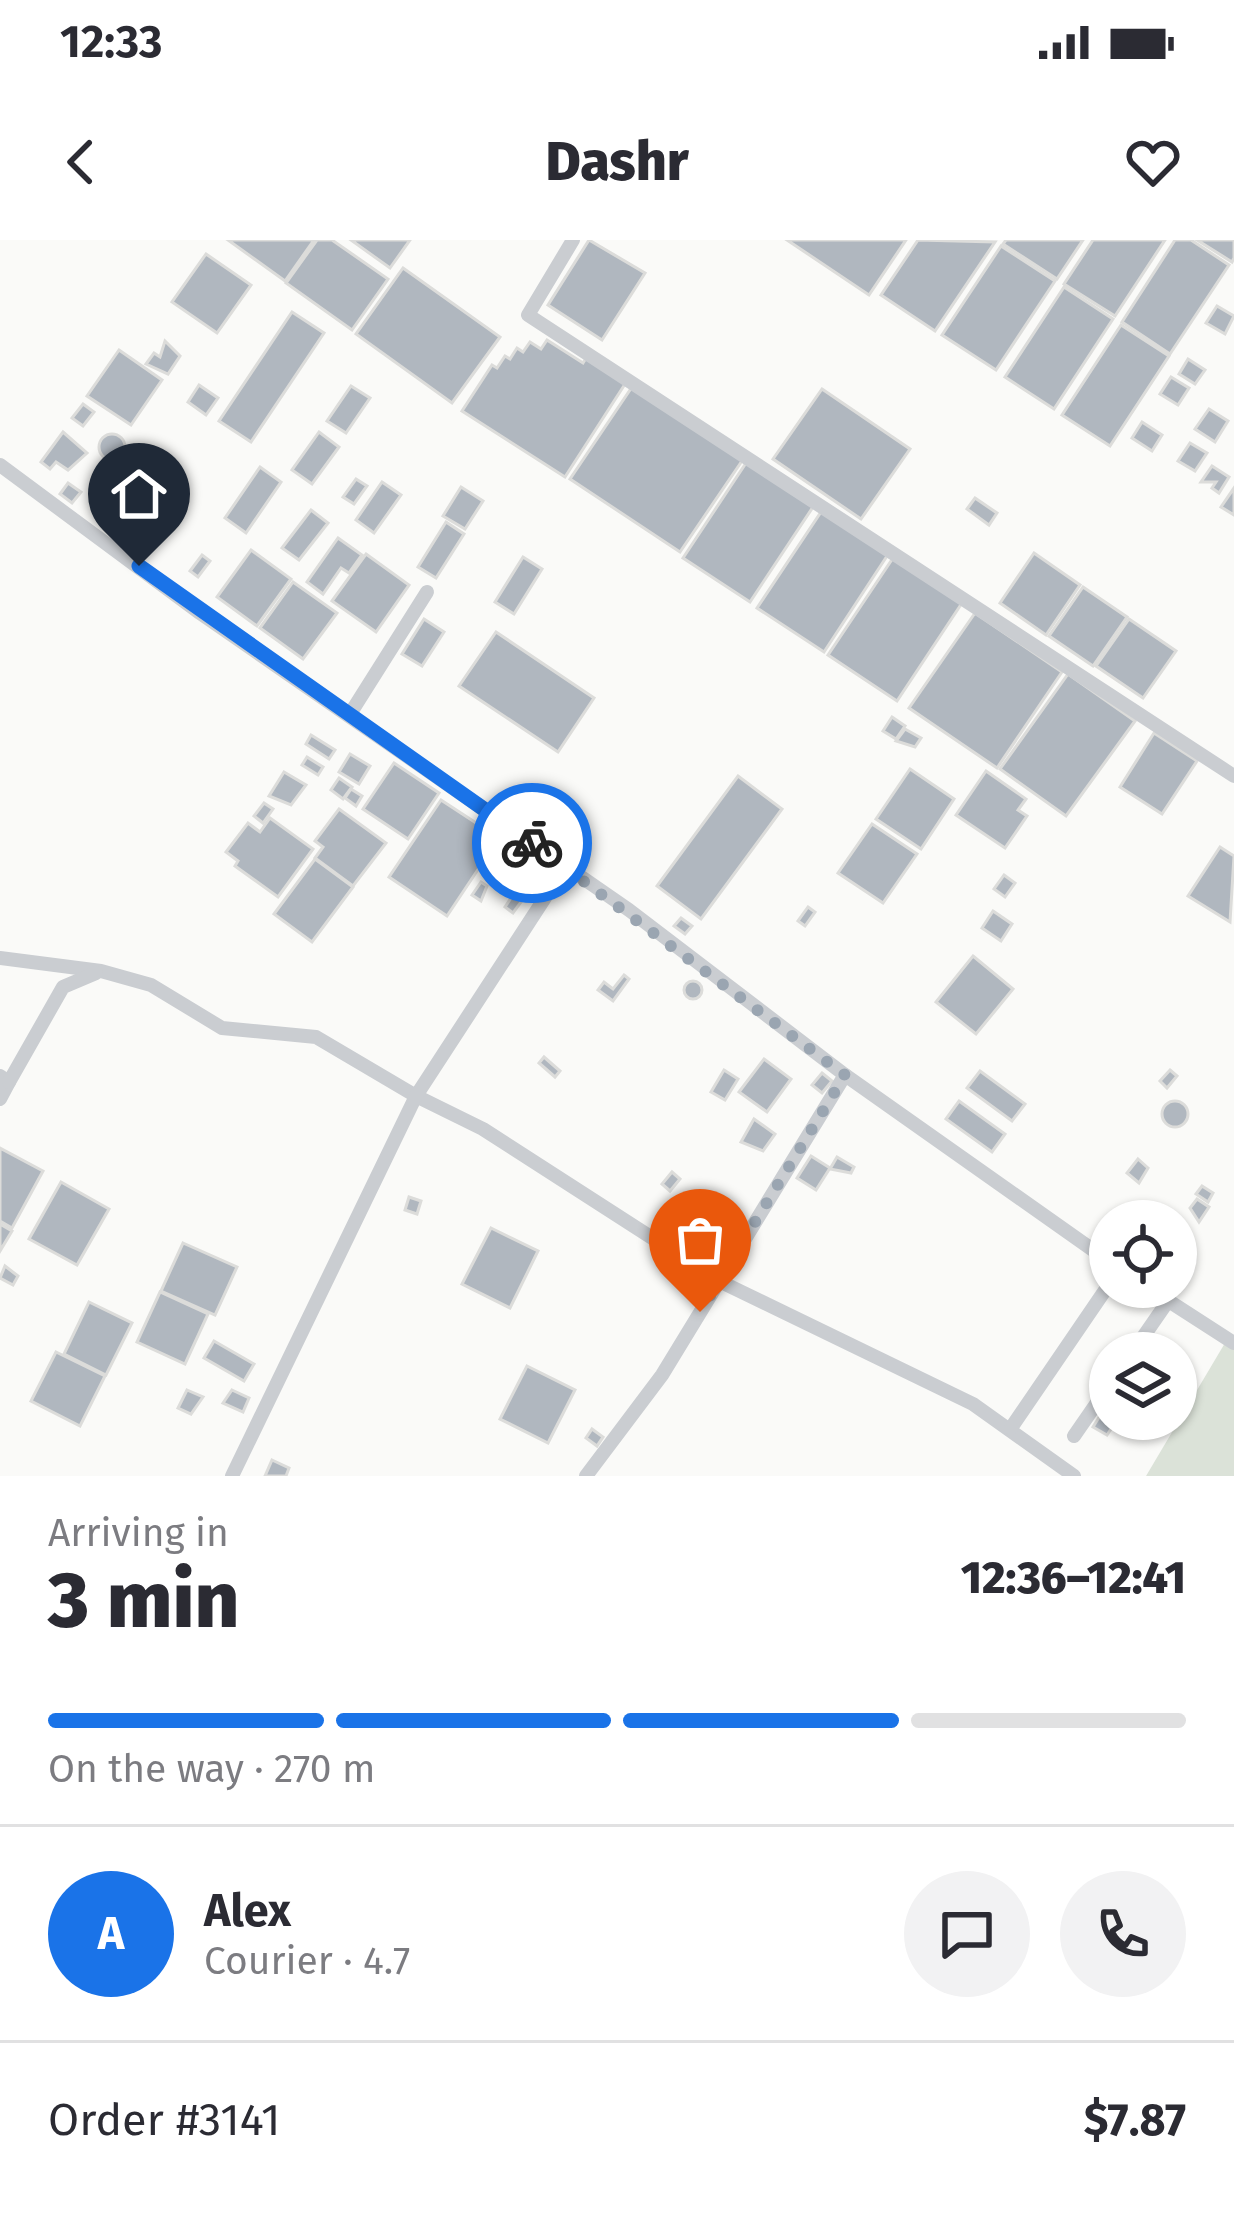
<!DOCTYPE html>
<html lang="en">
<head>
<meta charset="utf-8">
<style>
  :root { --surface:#fff; --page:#f2f2f3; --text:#2b2b33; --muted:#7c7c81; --line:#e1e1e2; --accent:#1a73e8 }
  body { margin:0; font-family:"Fira Sans",sans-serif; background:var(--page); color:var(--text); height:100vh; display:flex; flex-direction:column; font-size:45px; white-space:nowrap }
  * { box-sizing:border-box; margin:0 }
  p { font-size:39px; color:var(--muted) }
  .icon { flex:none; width:66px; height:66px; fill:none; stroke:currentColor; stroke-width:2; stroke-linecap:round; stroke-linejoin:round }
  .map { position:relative; height:1236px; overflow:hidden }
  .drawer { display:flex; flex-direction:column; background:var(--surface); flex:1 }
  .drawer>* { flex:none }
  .controls { position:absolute; left:1089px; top:960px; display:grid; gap:24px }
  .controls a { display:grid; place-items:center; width:108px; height:108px; border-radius:50%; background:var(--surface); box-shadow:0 3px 9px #0004; font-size:60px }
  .pin { position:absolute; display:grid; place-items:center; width:102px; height:102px; color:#fff; margin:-123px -51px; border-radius:50% 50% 50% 0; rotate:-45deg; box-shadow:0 0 12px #0007 }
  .pin .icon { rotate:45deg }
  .courier { position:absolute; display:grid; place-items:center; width:120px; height:120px; margin:-60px; border:9px solid #1a73e8; border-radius:50%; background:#fff; color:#222; box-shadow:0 3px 15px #0007 }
  .overview em { font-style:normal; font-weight:800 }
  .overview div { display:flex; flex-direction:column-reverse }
  .overview { display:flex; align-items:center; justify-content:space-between; height:204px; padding:0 48px }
  h1 { font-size:78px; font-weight:800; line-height:90px }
  .bar { display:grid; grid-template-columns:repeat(4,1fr); gap:18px 12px; align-content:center; height:144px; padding:0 48px }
  .bar i { height:15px; border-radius:9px; background:var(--line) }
  .bar .on { background:var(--accent) }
  .bar p { grid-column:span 4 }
  .line { display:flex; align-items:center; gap:30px; padding:0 48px; border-top:3px solid var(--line) }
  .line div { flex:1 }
  .round { display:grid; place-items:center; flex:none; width:126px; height:126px; border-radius:63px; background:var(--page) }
  .status { display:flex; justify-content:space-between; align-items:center; height:84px; padding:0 60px; background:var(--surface); direction:ltr }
  .status svg { height:33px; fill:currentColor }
  header { display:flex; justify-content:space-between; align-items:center; height:156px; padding:0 48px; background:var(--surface); font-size:54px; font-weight:800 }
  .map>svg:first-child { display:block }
  .green { fill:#dbe2d8 }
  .building { fill:#b0b7bf; stroke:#dcdcda; stroke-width:3 }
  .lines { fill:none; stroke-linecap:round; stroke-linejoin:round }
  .minor { stroke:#cacdd1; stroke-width:14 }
  .done { stroke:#9aa5b1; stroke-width:12; stroke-dasharray:0 21.6 }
  .route { stroke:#1a73e8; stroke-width:15 }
</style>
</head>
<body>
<div class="status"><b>12:33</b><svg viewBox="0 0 49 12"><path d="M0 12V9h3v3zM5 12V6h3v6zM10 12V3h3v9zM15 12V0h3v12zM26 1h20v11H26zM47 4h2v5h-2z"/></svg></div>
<header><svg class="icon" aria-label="back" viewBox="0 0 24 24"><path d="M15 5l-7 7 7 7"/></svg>Dashr<svg class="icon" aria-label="heart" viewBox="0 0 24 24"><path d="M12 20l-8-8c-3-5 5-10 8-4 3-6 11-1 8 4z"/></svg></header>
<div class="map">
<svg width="1234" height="1236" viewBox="0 0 1234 1236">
  <rect width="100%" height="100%" fill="#fafaf8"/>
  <path class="green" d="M1225,1103L1234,1109V1236H1146Z"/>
  <g class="building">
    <path d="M228,0H314L285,41Z"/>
    <path d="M317,0H332L388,39L352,90L286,43Z"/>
    <path d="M351,0H410L390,28Z"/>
    <path d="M589,0L645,33L602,100L548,65Z"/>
    <path d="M787,0H906L869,55Z"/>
    <path d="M918,0L995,2L935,91L881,55Z"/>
    <path d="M1006,0H1083L1057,39L1003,4Z"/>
    <path d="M1093,0H1165L1115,76L1064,44Z"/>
    <path d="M1175,0H1191L1229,25L1170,114L1122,82Z"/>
    <path d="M1197,0H1234V18L1232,22Z"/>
    <path d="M1001,6L1055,41L996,130L942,95Z"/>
    <path d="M206,14L251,45L217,93L172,62Z"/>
    <path d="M403,28L500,97L452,163L356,94Z"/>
    <path d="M1064,47L1113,79L1054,169L1005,137Z"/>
    <path d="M1217,66L1234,76L1225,94L1206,83Z"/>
    <path d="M292,72L324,93L251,202L219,181Z"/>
    <path d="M1121,85L1169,116L1110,206L1062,175Z"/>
    <path d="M547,100L583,123L588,115L627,141L565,237L462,171L492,125L497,128L505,116L510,119L517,108L523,112L530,102L541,109Z"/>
    <path d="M165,101L180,116L168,134L146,124L154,113L160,117Z"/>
    <path d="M119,110L162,140L131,185L87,156Z"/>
    <path d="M1188,119L1205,130L1195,144L1179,134Z"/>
    <path d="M1171,137L1189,148L1178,165L1160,154Z"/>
    <path d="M634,144L744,218L680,312L570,239Z"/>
    <path d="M199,145L218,158L206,175L188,162Z"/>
    <path d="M351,146L370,158L346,193L327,181Z"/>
    <path d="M822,149L910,209L861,279L773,219Z"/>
    <path d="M83,164L94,172L83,186L72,178Z"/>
    <path d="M1209,169L1228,181L1215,202L1195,189Z"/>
    <path d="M1142,182L1162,195L1152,211L1132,198Z"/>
    <path d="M63,192L87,213L68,230L56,222L50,229L41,222Z"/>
    <path d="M319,192L339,207L312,244L292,230Z"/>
    <circle cx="112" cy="207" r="13"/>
    <path d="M1190,203L1207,213L1195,231L1178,221Z"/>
    <path d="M748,220L815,264L750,362L683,318Z"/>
    <path d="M1212,226L1229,237L1219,253L1212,248L1216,242H1201Z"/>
    <path d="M260,227L281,242L246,293L225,278Z"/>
    <path d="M356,239L367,246L354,264L343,257Z"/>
    <path d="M382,242L401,255L374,293L356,280Z"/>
    <path d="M68,243L81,252L72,263L60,254Z"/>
    <path d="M461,247L483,261L465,289L443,276Z"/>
    <path d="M1234,248V275L1221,267Z"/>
    <path d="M975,258L997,273L989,285L967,269Z"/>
    <path d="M823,269L889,313L824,412L757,368Z"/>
    <path d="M311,270L328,283L299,320L282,308Z"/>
    <path d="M446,282L464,294L436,338L418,327Z"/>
    <path d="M338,298L362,315L349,333L341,328L323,354L307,342Z"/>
    <path d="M251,310L291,339L257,386L217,357Z"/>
    <path d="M1034,313L1080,345L1046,395L1000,363Z"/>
    <path d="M366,314L409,345L376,392L332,361Z"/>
    <path d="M202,315L210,321L198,337L190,331Z"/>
    <path d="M523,317L542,329L514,374L495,362Z"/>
    <path d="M893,318L962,363L897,461L828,415Z"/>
    <path d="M293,342L337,373L303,419L260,388Z"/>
    <path d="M1083,347L1127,377L1093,426L1049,396Z"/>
    <path d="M975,373L1062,432L997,528L909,468Z"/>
    <path d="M424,379L444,392L422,426L402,414Z"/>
    <path d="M1129,379L1176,411L1143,458L1096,426Z"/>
    <path d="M496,392L594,458L558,512L459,446Z"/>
    <path d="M1068,434L1135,481L1066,576L1000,529Z"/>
    <path d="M892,477L905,486L896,499L883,491Z"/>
    <path d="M905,489L921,498L915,507L896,501Z"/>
    <path d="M1154,493L1197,521L1162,574L1120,547Z"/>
    <path d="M311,495L335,510L329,519L306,504Z"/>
    <path d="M350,514L370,526L359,544L339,532Z"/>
    <path d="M307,517L323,527L318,535L302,525Z"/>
    <path d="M394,523L439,553L408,599L363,569Z"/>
    <path d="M910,529L954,559L921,609L876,579Z"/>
    <path d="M986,531L1026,559L1018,570L1027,576L1005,608L956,575Z"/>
    <path d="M284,532L306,545L291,565L269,556Z"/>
    <path d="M738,536L782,569L701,679L657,646Z"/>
    <path d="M339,538L352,547L343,559L331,550Z"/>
    <path d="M351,549L362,556L356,566L345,558Z"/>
    <path d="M441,560L499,598L447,676L389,637Z"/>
    <path d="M264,563L273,569L263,583L254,576Z"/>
    <path d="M546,566L560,575L552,588L537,579Z"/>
    <path d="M339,569L386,603L353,646L315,618L323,607L315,601Z"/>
    <path d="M270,578L313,609L278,657L235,626L238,621L226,612L248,583L260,592Z"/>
    <path d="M872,584L917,614L883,663L838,633Z"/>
    <path d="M1220,607L1234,616L1230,682L1188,656Z"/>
    <path d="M315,619L353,647L312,702L274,674Z"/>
    <path d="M1004,635L1015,643L1005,657L994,649Z"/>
    <path d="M481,642L487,646L481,661L472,655Z"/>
    <path d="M515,652L524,658L513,673L505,667Z"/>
    <path d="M808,667L815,672L805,686L798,681Z"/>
    <path d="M993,671L1012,684L1001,701L982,688Z"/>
    <path d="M681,678L692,686L685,694L674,686Z"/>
    <path d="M973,716L1013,749L976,794L936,762Z"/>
    <path d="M624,735L629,739L613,761L598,750L604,742L613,749Z"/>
    <circle cx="693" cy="750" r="9"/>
    <path d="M544,817L560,831L555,837L539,823Z"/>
    <path d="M764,819L791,839L767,872L739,852Z"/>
    <path d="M724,830L738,839L725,860L711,852Z"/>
    <path d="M1170,830L1177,836L1167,848L1160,841Z"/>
    <path d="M980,831L1025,864L1012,881L967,848Z"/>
    <path d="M822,833L832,841L822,853L812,845Z"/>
    <circle cx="1175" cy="874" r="13"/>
    <path d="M959,861L1005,894L992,912L946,879Z"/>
    <path d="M754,879L775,894L763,911L741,902Z"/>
    <path d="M0,908L43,931L12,988L0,981Z"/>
    <path d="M811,916L830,928L816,950L797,938Z"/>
    <path d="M837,917L854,927L851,933L830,929Z"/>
    <path d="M1138,919L1148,928L1139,943L1127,933Z"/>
    <path d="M672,932L680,939L670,951L662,944Z"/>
    <path d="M61,942L109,969L77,1025L29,999Z"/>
    <path d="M1202,946L1213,953L1208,962L1196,954Z"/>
    <path d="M409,957L421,961L417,974L405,970Z"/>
    <path d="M1197,959L1209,967L1199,982L1190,968Z"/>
    <path d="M0,984L12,991L0,1011Z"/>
    <path d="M491,988L538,1011L510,1068L462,1044Z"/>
    <path d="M183,1003L237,1027L215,1075L161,1051Z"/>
    <path d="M5,1026L18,1036L13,1045L0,1038Z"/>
    <path d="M160,1052L208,1074L185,1124L137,1102Z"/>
    <path d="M89,1062L132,1083L106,1135L64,1114Z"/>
    <path d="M214,1101L254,1124L244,1141L204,1118Z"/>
    <path d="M1154,1101L1169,1110L1168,1113H1146Z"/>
    <path d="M56,1112L105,1136L80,1186L31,1161Z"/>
    <path d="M527,1126L575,1150L548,1203L500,1179Z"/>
    <path d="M187,1150L203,1157L191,1174L178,1168Z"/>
    <path d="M232,1150L249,1158L243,1172L223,1163Z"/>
    <path d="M1103,1171L1117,1180L1107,1195L1093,1187Z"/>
    <path d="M592,1189L603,1197L597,1206L586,1198Z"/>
    <path d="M272,1220L289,1228L286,1236H265Z"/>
  </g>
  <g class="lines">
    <g class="minor">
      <path d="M573,0L528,75L1234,536"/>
      <path d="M0,225L200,373L629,670L845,835L1110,1022"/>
      <path d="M350,474L427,352"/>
      <path d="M0,718L101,731L151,745L222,788L316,797L416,856L483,889L719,1041L973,1164L1074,1236"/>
      <path d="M0,836L9,842L0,859"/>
      <path d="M9,842L63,747L96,733"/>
      <path d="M1147,1047L1234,1103"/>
      <path d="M1132,1113L1168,1061"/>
      <path d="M1011,1188L1110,1043"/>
      <path d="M1074,1196L1110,1144"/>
      <path d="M232,1236L416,856L565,627"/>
      <path d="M586,1236L662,1135L845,835"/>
    </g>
  </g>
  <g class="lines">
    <path class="done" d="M532,603L845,835L700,1072"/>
    <path class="route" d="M139,326L532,603"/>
  </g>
</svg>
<div class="controls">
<a><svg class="icon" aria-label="locate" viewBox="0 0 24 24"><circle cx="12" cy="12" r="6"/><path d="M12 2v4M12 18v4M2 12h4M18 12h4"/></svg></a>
<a><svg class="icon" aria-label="layers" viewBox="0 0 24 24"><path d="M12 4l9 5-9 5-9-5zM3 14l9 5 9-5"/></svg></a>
</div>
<div class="pin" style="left:700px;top:1072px;background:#ea580c"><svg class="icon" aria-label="bag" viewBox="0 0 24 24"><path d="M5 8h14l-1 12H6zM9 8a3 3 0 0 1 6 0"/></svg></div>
<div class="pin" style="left:139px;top:326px;background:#1f2937"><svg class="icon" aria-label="home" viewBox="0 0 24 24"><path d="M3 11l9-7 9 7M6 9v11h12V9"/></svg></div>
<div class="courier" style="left:532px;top:603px"><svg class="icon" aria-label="bike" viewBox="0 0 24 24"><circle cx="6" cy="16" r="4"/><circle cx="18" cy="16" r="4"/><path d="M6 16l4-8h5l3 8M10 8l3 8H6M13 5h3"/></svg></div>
</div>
<section class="drawer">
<div class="overview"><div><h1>3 min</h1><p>Arriving in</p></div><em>12:36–12:41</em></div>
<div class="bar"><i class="on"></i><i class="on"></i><i class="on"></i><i></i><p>On the way · 270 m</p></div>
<div class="line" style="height:216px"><b class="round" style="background:var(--accent);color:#fff">A</b><div><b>Alex</b><p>Courier · 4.7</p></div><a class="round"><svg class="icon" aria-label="chat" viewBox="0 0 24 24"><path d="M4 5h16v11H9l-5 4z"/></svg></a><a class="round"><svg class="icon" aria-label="phone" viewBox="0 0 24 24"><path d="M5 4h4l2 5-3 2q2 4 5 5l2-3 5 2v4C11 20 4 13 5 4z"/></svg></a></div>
<div class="line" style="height:156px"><div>Order #3141</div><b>$7.87</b></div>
</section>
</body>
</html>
